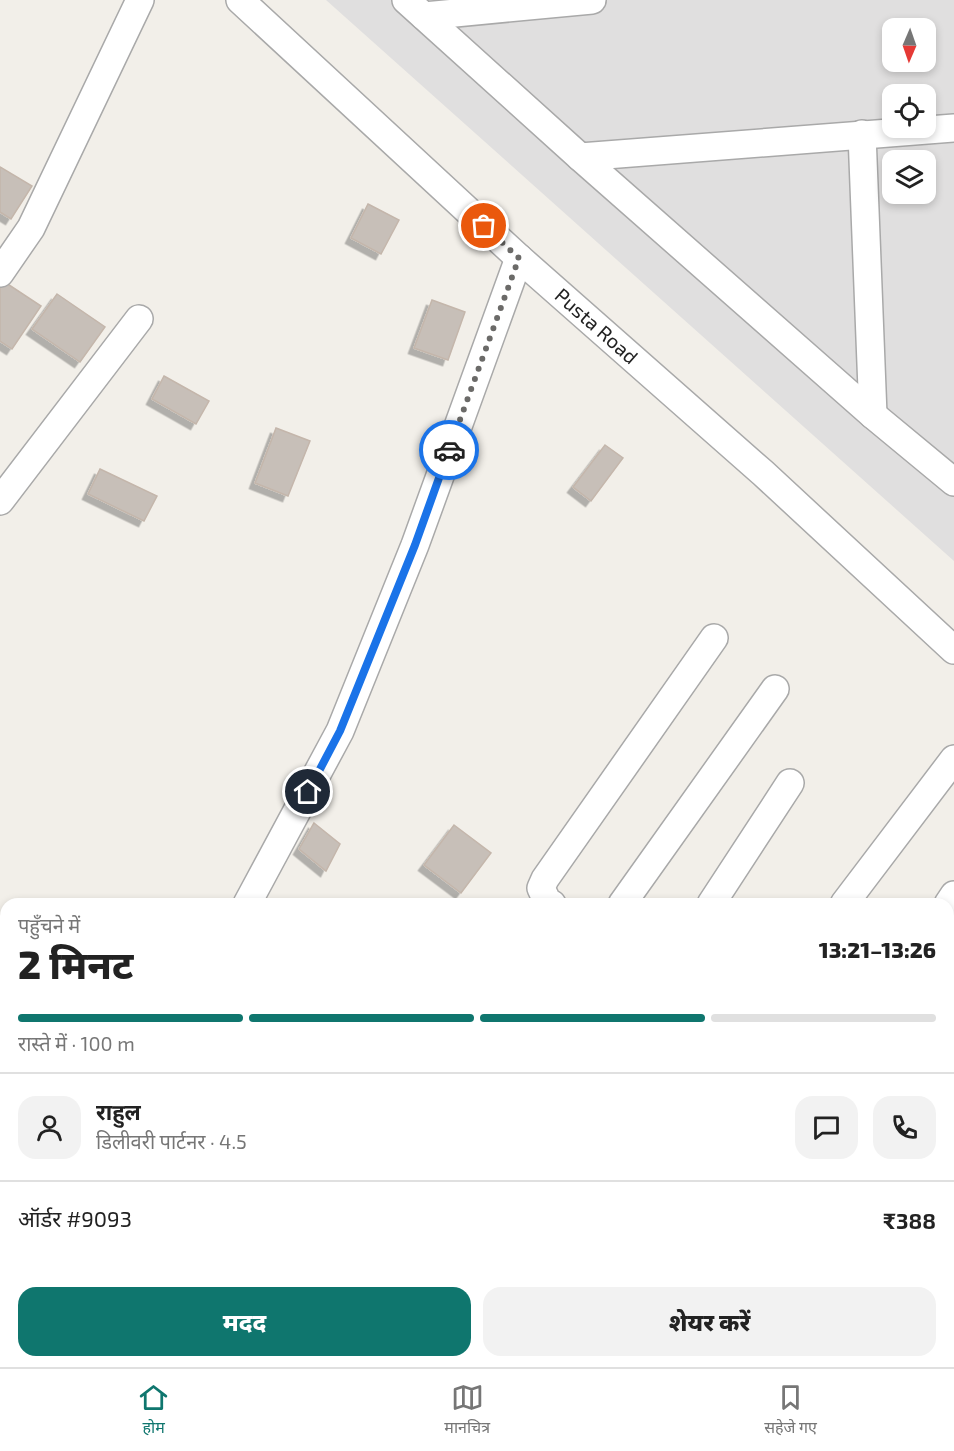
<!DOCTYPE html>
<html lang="hi">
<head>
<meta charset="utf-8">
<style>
  :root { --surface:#fff; --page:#f2f2f2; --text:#222; --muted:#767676; --line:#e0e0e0; --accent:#0f766e }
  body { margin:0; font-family:"Exo 2","Noto Sans Devanagari",sans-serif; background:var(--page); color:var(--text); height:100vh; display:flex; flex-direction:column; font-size:22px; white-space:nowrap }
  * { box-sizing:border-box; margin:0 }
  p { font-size:20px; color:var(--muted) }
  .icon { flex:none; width:33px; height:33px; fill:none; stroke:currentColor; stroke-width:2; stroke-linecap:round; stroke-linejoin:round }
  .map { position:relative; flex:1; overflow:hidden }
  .panel { position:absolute; left:0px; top:898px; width:954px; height:470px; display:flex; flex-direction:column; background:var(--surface); border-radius:18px 18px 0 0; box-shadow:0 3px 9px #0003 }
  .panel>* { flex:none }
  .needle { width:39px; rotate:182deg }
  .controls { position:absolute; left:882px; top:18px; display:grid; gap:12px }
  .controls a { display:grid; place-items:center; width:54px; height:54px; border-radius:12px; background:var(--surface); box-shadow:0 3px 9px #0003; font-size:30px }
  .pin { position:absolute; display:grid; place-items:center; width:51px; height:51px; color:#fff; margin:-26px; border:3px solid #fff; border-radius:50%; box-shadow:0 2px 6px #0007 }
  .courier { position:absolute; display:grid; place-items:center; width:60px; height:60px; margin:-30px; border:4px solid #1a73e8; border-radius:50%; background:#fff; color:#222; box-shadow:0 2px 8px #0007 }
  .headline em { font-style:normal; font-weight:800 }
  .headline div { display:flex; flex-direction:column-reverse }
  .headline { display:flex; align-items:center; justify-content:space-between; height:102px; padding:0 18px }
  h1 { font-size:39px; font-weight:800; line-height:45px }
  .bar { display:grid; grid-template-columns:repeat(4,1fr); gap:9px 6px; align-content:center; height:72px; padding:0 18px }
  .bar i { height:8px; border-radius:4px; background:var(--line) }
  .bar .current { background:var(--accent) }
  .bar p { grid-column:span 4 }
  .line { display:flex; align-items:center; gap:15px; padding:0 18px; border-top:2px solid var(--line) }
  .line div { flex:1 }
  .round { display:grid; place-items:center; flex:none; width:63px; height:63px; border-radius:18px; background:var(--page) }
  .primary-button { display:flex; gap:12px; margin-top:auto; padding:12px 18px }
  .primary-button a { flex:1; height:69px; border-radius:18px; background:var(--accent); color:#fff; font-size:24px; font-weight:800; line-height:69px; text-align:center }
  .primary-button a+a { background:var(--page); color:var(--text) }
  .tab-bar { display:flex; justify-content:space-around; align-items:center; height:84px; border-top:2px solid var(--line); background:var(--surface); font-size:16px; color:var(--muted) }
  .tab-bar a { display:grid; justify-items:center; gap:3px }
  .tab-bar .current { color:var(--accent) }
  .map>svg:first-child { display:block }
  .residential { fill:#e0dfdf; fill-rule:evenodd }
  .building { fill:#c7bfb8; stroke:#c4b6ab; stroke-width:1.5; filter:url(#shadow) }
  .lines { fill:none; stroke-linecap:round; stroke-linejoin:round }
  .minor-casing { stroke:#a9a9a9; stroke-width:30 }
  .minor { stroke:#fff; stroke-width:27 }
  .done { stroke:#6b6a68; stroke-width:6; stroke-dasharray:0 10.8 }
  .route { stroke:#1a73e8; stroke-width:8 }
  .labels { text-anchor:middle; stroke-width:4.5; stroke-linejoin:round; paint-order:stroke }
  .street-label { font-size:20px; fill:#222; stroke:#fff }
</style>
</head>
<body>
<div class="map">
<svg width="954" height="1367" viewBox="0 0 954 1367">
  <defs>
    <filter id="shadow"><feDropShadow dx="-5.5" dy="5.5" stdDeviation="0" flood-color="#0004"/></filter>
  </defs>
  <rect width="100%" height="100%" fill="#f2efe9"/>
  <path class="residential" d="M326,0H954V561ZM892,28H926V62H892ZM892,94H926V128H892ZM892,160H926V194H892Z"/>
  <g class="building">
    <path d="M0,167L32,186L11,219L0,212Z"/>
    <path d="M368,204L399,220L381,254L351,238Z"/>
    <path d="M0,279L41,306L12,349L0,341Z"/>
    <path d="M57,294L105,327L80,362L32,329Z"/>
    <path d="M432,300L465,312L448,360L414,348Z"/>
    <path d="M164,376L209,401L196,424L152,399Z"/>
    <path d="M276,428L310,441L288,496L255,483Z"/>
    <path d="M605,445L623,458L591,501L573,487Z"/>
    <path d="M100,469L157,496L144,521L88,494Z"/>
    <path d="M314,823L340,844L326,871L299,849Z"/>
    <path d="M454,825L491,853L461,893L424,865Z"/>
    <path d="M954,1105V1139L948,1136V1115Z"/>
    <path d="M6,1106V1141L5,1144L0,1141V1116Z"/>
    <path d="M954,1293V1315L948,1311V1302Z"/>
    <path d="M253,1362H306L302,1367H259Z"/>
  </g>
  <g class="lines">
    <defs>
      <g id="minor">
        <path id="s1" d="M240,0L519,258L763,473L954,650"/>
        <path d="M406,0L580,157L873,415L954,482"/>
        <path d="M424,16L592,0"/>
        <path d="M862,134L873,415"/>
        <path d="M580,157L954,128"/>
        <path d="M0,273L31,228L140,0"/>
        <path d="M0,501L139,319"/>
        <path d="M247,904L340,731L415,545L519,258"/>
        <path d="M552,904L547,901L541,888L545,879L714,638"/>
        <path d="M622,904L775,689"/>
        <path d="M711,904L790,783"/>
        <path d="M844,904L954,759"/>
        <path d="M948,904L954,895"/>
        <path d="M0,982L6,985"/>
        <path d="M948,1177L954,1182"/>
        <path d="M0,1181L6,1185"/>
        <path d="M0,1308L6,1313"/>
        <path d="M0,1351L6,1343"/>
        <path d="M67,1362L74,1367"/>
        <path d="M237,1362L243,1367"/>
        <path d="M369,1362L375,1367"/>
        <path d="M670,1362L676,1367"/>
      </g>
    </defs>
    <use href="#minor" class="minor-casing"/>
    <use href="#minor" class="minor"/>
  </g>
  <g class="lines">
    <path class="done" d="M449,450L519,258L484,226"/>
    <path class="route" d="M308,792L340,731L415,545L449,450"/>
  </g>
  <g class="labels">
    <g class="street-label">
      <text dy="7" stroke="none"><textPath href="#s1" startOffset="483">Pusta Road</textPath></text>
    </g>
  </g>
</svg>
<div class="controls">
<a><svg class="needle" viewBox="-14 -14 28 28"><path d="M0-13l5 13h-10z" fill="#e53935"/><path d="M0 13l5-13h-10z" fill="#767676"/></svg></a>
<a><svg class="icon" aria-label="locate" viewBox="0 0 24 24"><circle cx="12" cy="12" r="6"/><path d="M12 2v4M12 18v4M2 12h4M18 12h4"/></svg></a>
<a><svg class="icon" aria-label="layers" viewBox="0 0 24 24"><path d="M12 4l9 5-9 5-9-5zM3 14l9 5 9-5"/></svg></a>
</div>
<div class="pin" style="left:484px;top:226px;background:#ea580c"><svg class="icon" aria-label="bag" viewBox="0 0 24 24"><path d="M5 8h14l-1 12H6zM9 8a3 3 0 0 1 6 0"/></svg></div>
<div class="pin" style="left:308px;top:792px;background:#1f2937"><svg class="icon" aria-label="home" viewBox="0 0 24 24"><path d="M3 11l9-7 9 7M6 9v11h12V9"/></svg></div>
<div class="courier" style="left:449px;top:450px"><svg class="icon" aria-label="car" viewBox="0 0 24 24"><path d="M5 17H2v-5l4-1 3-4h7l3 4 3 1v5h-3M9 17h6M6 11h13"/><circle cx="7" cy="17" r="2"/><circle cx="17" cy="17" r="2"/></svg></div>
<section class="panel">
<div class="headline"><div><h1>2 मिनट</h1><p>पहुँचने में</p></div><em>13:21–13:26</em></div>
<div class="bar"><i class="current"></i><i class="current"></i><i class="current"></i><i></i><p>रास्ते में · 100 m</p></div>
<div class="line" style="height:108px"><a class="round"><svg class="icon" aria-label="person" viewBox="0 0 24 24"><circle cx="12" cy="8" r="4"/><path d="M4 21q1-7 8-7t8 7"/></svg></a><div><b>राहुल</b><p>डिलीवरी पार्टनर · 4.5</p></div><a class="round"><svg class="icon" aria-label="chat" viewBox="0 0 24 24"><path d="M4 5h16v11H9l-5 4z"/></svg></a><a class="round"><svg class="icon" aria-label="phone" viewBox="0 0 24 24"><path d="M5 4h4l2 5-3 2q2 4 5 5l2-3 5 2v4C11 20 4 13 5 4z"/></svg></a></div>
<div class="line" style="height:78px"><div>ऑर्डर #9093</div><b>₹388</b></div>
<div class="primary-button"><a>मदद</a><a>शेयर करें</a></div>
</section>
</div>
<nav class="tab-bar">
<a class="current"><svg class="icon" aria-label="home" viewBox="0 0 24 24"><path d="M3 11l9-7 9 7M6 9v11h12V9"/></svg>होम</a>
<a><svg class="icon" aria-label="map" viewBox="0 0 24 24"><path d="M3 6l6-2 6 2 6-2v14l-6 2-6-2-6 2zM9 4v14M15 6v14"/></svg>मानचित्र</a>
<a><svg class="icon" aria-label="saved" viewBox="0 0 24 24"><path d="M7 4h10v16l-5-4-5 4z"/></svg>सहेजे गए</a>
</nav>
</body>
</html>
